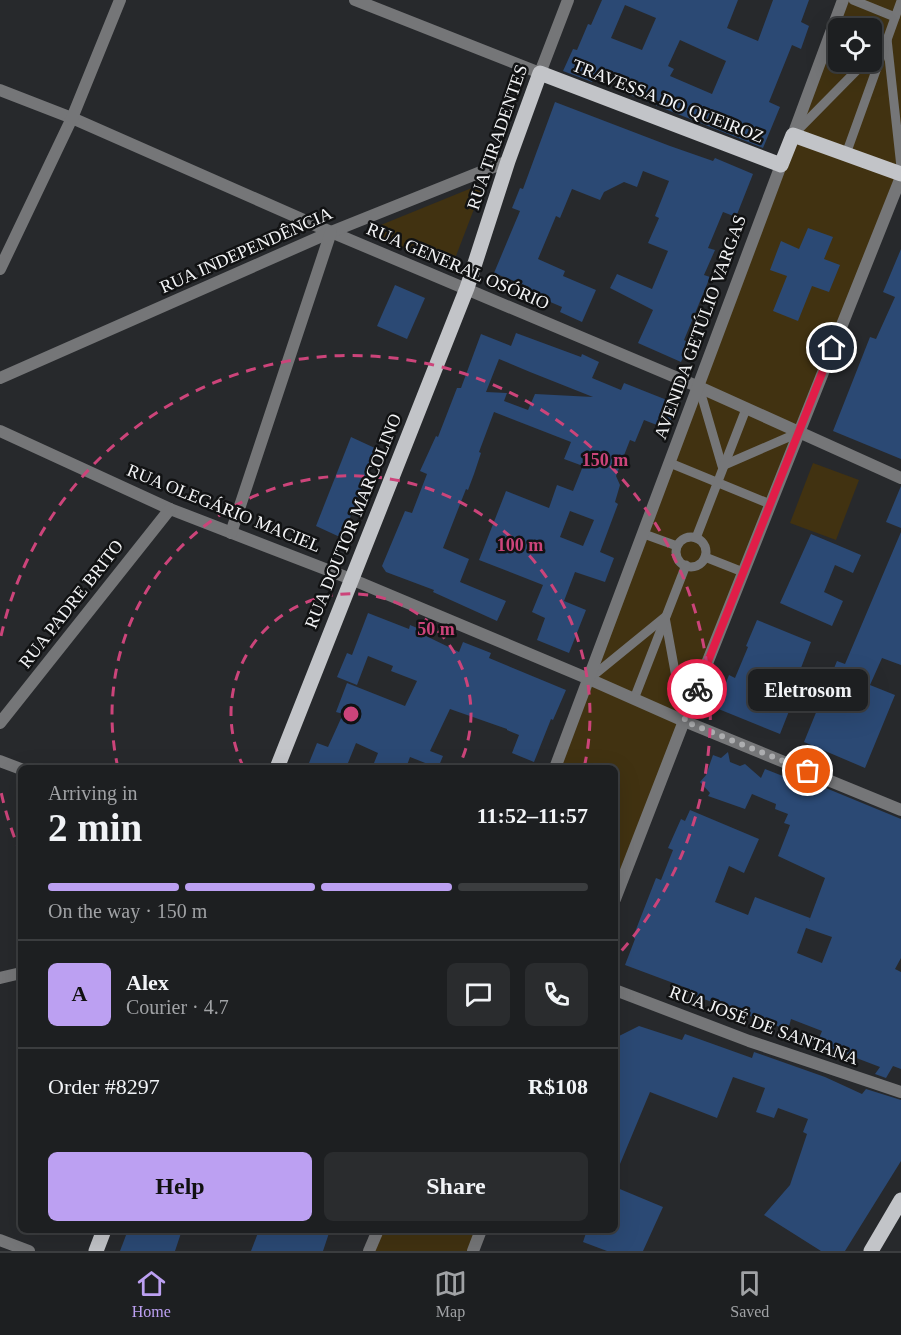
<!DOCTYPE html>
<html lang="en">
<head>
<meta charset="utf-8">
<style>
  :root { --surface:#1d1f21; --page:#2a2c2e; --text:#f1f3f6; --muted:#a0a2a5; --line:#3b3d3f; --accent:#bca0f2 }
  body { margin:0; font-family:Georgia,serif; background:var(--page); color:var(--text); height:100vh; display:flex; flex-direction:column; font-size:22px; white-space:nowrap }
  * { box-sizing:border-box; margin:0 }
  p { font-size:20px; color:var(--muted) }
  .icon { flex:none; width:33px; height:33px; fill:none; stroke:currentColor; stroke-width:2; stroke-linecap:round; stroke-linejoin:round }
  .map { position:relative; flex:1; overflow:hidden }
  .details { position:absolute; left:18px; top:765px; width:600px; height:468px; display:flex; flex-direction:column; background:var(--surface); border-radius:9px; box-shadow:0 6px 24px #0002,0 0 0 2px var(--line) }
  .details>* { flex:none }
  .buttons { position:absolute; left:828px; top:18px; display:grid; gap:12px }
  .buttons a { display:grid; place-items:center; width:54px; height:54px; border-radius:9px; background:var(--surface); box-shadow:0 6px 24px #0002,0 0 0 2px var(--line); font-size:30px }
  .pin { position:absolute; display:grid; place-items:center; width:51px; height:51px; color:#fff; margin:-26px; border:3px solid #fff; border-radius:50%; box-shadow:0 2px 6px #0007 }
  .courier { position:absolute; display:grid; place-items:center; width:60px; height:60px; margin:-30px; border:4px solid #e11d48; border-radius:50%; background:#fff; color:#222; box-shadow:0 2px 8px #0007 }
  .bubble { position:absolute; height:42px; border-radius:9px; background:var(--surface); box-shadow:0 6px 24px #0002,0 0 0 2px var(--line); font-size:20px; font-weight:600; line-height:42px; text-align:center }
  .overview em { font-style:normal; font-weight:600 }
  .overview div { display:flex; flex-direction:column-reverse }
  .overview { display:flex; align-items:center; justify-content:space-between; height:102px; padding:0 30px }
  h1 { font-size:39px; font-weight:600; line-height:45px }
  .bar { display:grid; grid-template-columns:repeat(4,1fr); gap:9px 6px; align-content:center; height:72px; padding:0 30px }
  .bar i { height:8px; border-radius:4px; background:var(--line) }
  .bar .on { background:var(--accent) }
  .bar p { grid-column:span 4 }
  .line { display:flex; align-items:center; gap:15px; padding:0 30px; border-top:2px solid var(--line) }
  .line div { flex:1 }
  .round { display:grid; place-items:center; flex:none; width:63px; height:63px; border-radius:9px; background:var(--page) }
  .button { display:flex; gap:12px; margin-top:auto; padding:12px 30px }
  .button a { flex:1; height:69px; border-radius:9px; background:var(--accent); color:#111; font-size:24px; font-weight:600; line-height:69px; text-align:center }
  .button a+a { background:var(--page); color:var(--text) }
  .dock { display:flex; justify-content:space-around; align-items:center; height:84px; border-top:2px solid var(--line); background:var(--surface); font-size:16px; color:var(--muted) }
  .dock a { display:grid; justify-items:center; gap:3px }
  .dock .on { color:var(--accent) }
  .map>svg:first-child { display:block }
  .green { fill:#413211; fill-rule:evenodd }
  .building { fill:#2b4974; fill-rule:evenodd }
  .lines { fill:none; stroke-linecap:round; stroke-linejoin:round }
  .pedestrian { stroke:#757678; stroke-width:9 }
  .minor { stroke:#757678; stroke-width:12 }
  .tertiary { stroke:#757678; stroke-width:12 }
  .primary { stroke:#c2c4c8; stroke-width:15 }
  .done { stroke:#acadaf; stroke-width:6; stroke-dasharray:0 10.8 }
  .route { stroke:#e11d48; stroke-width:8 }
  .ring { fill:none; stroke:#cc447a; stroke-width:3; stroke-dasharray:10 8 }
  .labels { text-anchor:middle; stroke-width:5; stroke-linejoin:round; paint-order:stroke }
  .street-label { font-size:18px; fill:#f3f4f6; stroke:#111213 }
  .centre { fill:#cc447a; stroke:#111213; stroke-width:3 }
  .ring-label { font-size:18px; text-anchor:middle; font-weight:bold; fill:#cc447a; stroke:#111213; stroke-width:5; stroke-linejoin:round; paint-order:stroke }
</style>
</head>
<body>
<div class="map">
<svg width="901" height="1251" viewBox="0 0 901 1251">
  <rect width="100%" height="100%" fill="#27292c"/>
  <g class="green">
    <path d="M843,0H901V177L615,899V768H555ZM838,28H872V62H838Z"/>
    <path d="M484,183L451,269L366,231Z"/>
    <path d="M813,463L859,480L836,540L790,523Z"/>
    <path d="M378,1230H481L473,1251H369Z"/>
  </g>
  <g class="building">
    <path d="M602,0H738L727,28L758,41L773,0H809L801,22L809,26L801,49L792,45L769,102L780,107L763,148L625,93L629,84L597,71L592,82L563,71L573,49L577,50L588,24L591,25ZM625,5L656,18L642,50L611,38ZM680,40L726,61L712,94L670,76L674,69L668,66Z"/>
    <path d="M555,102L670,146L713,161L715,158L753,174L736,217L723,212L708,248L715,250L704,275L710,277L684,340L689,343L681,362L638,343L653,310L610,288L617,274L652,289L668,251L648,243L659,218L655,216L669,181L643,171L637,187L624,182L604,192L600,200L572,189L560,218L556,216L538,259L565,271L563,276L596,290L582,322L560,312L562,307L527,292L529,287L494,273L520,211L512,208L520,188L523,189Z"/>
    <path d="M808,228L833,237L824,259L840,265L829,292L812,286L798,321L773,311L787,276L770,270L781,241L799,249Z"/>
    <path d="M901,249V459L833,431L870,337L876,339L895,297L883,292Z"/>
    <path d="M395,285L425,298L407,339L377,326Z"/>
    <path d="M516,333L581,357L582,354L599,362L592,378L621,390L624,383L677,404L667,429L644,420L635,442L630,440L616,476L620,485L615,502L618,504L600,552L614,558L605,582L575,572L564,601L586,610L569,653L537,640L545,618L532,612L543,585L479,560L506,491L549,508L557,485L573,491L583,466L564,459L571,442L494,412L479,452L481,453L474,474L468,490L466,489L443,548L469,559L460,582L506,601L497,621L433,592L434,590L386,572L382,566L405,511L412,513L427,474L420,471L436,436L438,437L457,388H461L481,334L511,346ZM499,359L530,372L593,397L535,394L528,410L504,401L507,393L486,392ZM570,511L594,520L583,546L560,537Z"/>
    <path d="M351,437L377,449L342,538L316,526Z"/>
    <path d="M901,486V528L886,522Z"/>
    <path d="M901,532V665L882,658L870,685L895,695L865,768L804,742L837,661L845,664Z"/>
    <path d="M811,534L861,555L853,573L835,565L824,592L843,601L832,626L780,603Z"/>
    <path d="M368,613L409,629L410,625L427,632L426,636L459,652L463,642L491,653L489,658L566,690L553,720L551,719L534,762L512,753L519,735L507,730V729L450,709L430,751L443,756L438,768L410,757L406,768H372L378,753L356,743L346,768H307L317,743L328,747L343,714L336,712L347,683L405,706L417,681L391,671L393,666L368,656L357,685L337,677L347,653L352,655Z"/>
    <path d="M757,620L811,642L789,699L793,701L780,734L716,708L729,675L735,678L748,647L746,646Z"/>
    <path d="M728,752L730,762L740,766L745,764L761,778L765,769L798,782L799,777L901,819V958L895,969L901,972V1069L893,1066L886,1078L875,1074L880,1067L817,1043L822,1031L791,1019L788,1030L682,991L684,987L625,965L635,939L634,938L635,932L656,878L661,880L673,850L668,848L681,819L685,821L690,810L759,839L744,873L729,866L715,902L748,915L755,897L810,918L809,921L825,878L778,856L790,825L784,823L788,814L775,809L776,804L752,794L745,809L708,796L710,793L700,782L706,775L713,755L721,758ZM806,928L832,937L822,963L797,953Z"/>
    <path d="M639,1026L682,1040L685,1034L752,1058L754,1052L825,1077L862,1094L866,1089L901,1100V1161L845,1251H821L764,1215L790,1185L807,1134L803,1132L808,1119L778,1108L774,1118L756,1112L765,1088L733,1077L717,1118L650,1092L615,1176V1038Z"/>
    <path d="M615,1187L663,1207L643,1251H607L583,1242L587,1230H615Z"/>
    <path d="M128,1230H182L175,1251H120Z"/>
    <path d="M259,1230H330L323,1251H251Z"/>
  </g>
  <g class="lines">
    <g class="pedestrian">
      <path d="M853,0L895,17"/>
      <path d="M872,55L887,39L901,167"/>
      <path d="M795,133L865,62"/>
      <path d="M846,154L901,1"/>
      <path d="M699,387L722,466L798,433"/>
      <path d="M670,463L770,504"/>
      <path d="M644,534L677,546"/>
      <circle cx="691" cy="552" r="15"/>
      <path d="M696,538L746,409"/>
      <path d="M705,557L743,572"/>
      <path d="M589,679L665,617L684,721"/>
      <path d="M634,699L686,565"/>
    </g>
    <g class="minor">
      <path d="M355,0L540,73"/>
      <path d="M0,90L72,118L331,232L699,387L901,478"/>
      <path d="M0,269L72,118L120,0"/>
      <path d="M0,378L331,232L508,161"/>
      <path d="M0,431L170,509L351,579L589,679L684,721L901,810"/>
      <path d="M231,533L331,232"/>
      <path d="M0,723L170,509"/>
      <path d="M0,761L21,769"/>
      <path d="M0,978L21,973"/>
      <path d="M615,990L749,1041L901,1092"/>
      <path d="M0,1240L29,1251"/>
    </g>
    <g class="tertiary">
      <path d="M540,73L568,0"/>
      <path d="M793,135L843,0"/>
      <path d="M555,768L781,165"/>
      <path d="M615,899L684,721L901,177"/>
      <path d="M369,1251L378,1230"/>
      <path d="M473,1251L481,1230"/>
    </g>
    <g class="primary">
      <path d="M277,768L467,288L508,161L540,73L781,165L793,135L901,174"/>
      <path d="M96,1251L104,1230"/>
      <path d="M871,1251L901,1200"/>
    </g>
  </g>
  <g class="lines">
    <path class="done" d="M697,689L684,721L808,771"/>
    <path class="route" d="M697,689L832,348"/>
  </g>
  <g class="ring">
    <path d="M244 768A120 120 0 1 1 458 768"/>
    <path d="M118 768A239 239 0 1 1 584 768"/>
    <path d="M21 854A359 359 0 0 1 1 792M1 636A359 359 0 1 1 616 957"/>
  </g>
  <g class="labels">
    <g class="street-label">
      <text transform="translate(668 101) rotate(21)" y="6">TRAVESSA DO QUEIROZ</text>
      <text transform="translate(497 137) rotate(-71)" y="6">RUA TIRADENTES</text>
      <text transform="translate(246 250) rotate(-24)" y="6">RUA INDEPENDÊNCIA</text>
      <text transform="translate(458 266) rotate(23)" y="6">RUA GENERAL OSÓRIO</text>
      <text transform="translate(700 327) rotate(-70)" y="6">AVENIDA GETÚLIO VARGAS</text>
      <text transform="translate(224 508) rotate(22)" y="6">RUA OLEGÁRIO MACIEL</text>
      <text transform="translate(353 521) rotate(-68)" y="6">RUA DOUTOR MARCOLINO</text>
      <text transform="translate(71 604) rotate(-52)" y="6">RUA PADRE BRITO</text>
      <text transform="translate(764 1025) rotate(20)" y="6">RUA JOSÉ DE SANTANA</text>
    </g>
  </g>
  <circle cx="351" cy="714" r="9" class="centre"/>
  <g class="ring-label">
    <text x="605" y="466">150 m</text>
    <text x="520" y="551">100 m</text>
    <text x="436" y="635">50 m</text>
  </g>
</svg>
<div class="buttons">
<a><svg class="icon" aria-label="locate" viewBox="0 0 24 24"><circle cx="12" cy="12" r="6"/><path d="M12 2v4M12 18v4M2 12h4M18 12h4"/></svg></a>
</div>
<div class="pin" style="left:808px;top:771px;background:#ea580c"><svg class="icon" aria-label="bag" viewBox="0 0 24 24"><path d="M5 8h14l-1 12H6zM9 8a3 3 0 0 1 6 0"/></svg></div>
<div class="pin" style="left:832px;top:348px;background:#1f2937"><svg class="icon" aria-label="home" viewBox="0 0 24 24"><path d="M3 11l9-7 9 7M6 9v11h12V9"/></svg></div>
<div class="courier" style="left:697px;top:689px"><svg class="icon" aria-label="bike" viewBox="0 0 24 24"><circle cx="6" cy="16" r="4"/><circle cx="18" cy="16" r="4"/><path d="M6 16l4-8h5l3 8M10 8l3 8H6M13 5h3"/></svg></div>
<div class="bubble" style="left:748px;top:669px;width:120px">Eletrosom</div>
<section class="details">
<div class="overview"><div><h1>2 min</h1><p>Arriving in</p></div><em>11:52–11:57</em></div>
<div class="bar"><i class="on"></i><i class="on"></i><i class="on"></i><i></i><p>On the way · 150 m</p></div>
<div class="line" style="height:108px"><b class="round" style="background:var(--accent);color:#111">A</b><div><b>Alex</b><p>Courier · 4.7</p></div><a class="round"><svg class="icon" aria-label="chat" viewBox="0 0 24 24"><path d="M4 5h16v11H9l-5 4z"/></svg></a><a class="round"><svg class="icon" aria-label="phone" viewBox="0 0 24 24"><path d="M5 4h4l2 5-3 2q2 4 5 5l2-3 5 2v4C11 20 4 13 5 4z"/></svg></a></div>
<div class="line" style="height:78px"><div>Order #8297</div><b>R$108</b></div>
<div class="button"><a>Help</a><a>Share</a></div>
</section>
</div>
<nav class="dock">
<a class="on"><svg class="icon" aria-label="home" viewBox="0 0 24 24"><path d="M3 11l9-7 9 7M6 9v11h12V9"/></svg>Home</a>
<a><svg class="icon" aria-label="map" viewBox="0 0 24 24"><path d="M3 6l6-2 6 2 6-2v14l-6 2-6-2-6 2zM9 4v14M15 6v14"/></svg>Map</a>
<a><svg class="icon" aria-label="saved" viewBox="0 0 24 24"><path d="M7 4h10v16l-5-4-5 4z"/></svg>Saved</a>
</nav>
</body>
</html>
